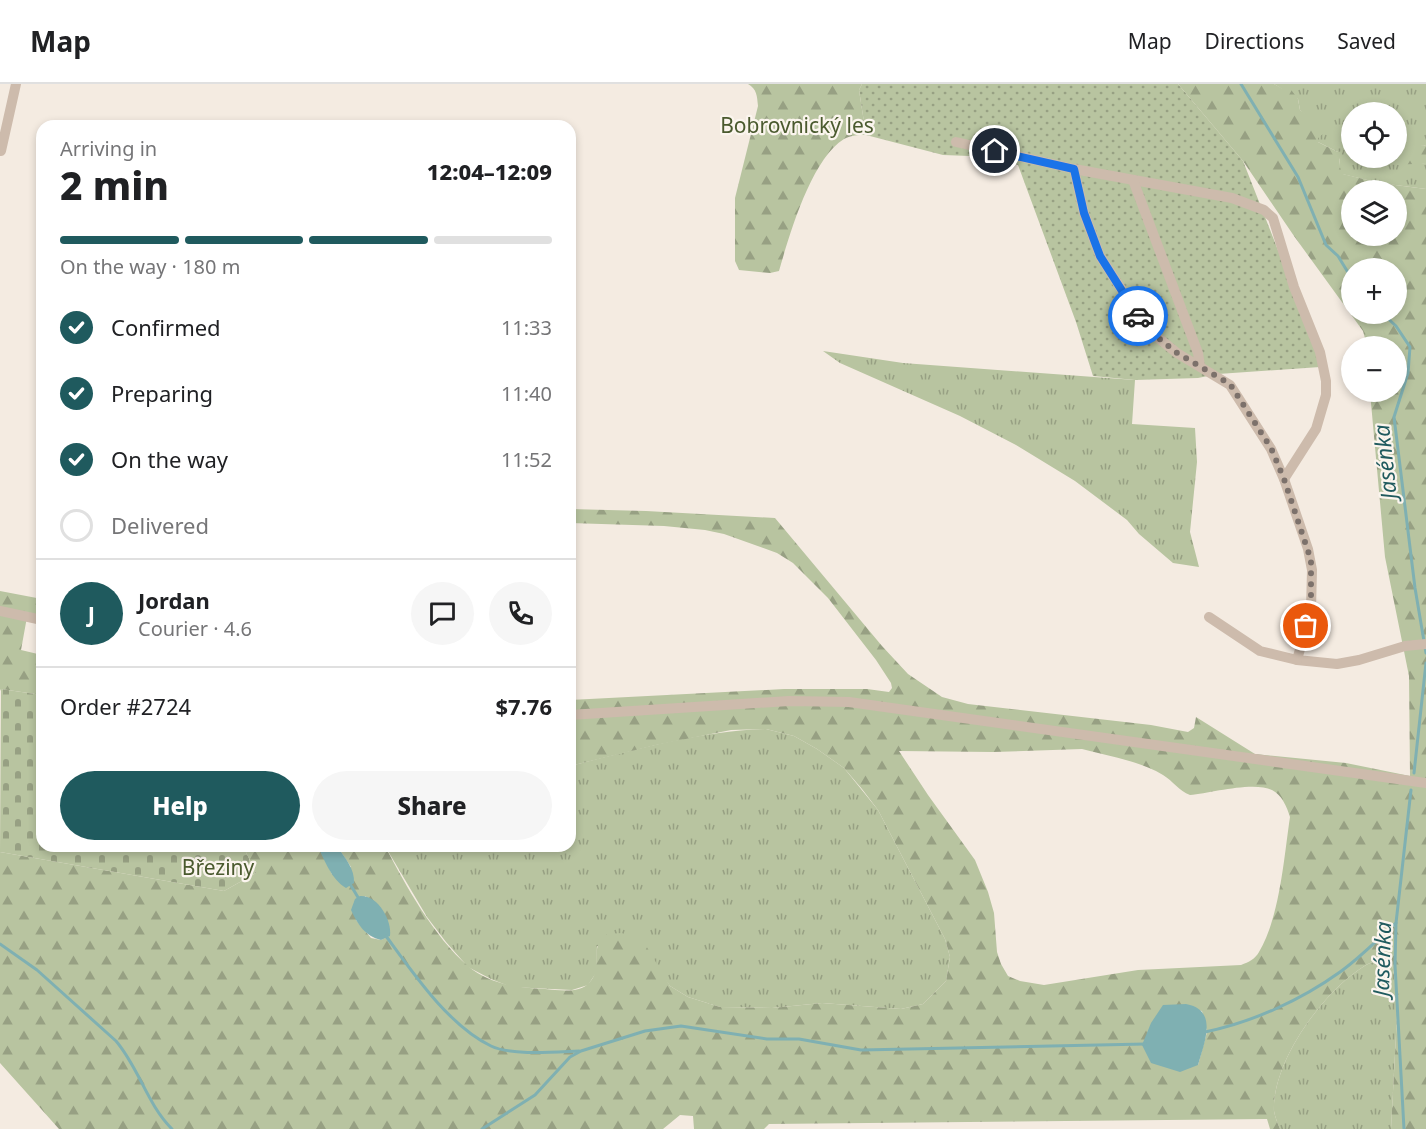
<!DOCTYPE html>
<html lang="en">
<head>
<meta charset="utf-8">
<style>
  :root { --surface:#fff; --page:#f6f6f6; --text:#202124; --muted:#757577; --line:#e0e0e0; --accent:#1f5a5e }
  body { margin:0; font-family:"Noto Sans",sans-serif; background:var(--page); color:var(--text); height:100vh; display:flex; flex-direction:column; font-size:22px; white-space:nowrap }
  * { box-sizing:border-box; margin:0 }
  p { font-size:20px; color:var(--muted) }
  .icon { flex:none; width:33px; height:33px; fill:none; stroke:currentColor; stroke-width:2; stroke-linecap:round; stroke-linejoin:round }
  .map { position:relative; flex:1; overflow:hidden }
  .details { position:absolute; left:36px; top:36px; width:540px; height:732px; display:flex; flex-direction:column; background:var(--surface); border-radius:18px; box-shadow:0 3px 9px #0003 }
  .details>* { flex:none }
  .buttons { position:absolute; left:1341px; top:18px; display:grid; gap:12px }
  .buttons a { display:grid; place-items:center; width:66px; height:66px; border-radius:50%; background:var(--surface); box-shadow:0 3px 9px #0003; font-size:30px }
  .pin { position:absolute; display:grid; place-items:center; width:51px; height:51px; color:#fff; margin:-26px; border:3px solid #fff; border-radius:50%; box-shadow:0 2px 6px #0007 }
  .courier { position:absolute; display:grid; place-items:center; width:60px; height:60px; margin:-30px; border:4px solid #1a73e8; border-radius:50%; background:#fff; color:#222; box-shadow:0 2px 8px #0007 }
  .overview em { font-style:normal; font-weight:800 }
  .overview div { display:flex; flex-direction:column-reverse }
  .overview { display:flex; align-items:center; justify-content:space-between; height:102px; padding:0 24px }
  h1 { font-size:39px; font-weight:800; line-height:45px }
  .bar { display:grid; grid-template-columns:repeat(4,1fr); gap:9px 6px; align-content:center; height:72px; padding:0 24px }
  .bar i { height:8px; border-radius:4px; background:var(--line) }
  .bar .active { background:var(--accent) }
  .bar p { grid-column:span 4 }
  .line { display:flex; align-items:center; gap:15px; padding:0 24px; border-top:2px solid var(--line) }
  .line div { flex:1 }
  .round { display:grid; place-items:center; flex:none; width:63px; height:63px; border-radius:32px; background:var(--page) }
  ol { padding:0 24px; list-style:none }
  li { display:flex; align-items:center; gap:18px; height:66px }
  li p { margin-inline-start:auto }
  li .icon { padding:6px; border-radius:50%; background:var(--accent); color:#fff; stroke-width:4 }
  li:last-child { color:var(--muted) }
  li i { width:33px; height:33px; border:3px solid var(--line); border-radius:50% }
  .button { display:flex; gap:12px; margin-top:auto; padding:12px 24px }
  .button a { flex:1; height:69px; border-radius:36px; background:var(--accent); color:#fff; font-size:24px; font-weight:800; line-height:69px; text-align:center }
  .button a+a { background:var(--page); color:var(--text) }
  header { display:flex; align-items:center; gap:36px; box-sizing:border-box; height:84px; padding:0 30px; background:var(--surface); border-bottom:2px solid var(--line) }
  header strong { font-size:28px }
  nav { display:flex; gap:33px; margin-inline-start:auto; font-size:21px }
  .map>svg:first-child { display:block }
  .grass { fill:url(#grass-tufts) }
  .forest { fill:url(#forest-firs); fill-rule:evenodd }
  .cemetery { fill:url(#cemetery-stones) }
  .garden { fill:url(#garden-dots) }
  .water { fill:#7fb0b2 }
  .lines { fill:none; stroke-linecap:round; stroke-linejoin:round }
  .stream { stroke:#7fb0b2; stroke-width:3 }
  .minor { stroke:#cdbbac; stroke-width:10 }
  .done { stroke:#7c716b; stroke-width:6; stroke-dasharray:0 10.8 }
  .route { stroke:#1a73e8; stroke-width:8 }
  .labels { text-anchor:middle; stroke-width:4.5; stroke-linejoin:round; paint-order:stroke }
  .park-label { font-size:21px; fill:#4a5a2e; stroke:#fbf5ee }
  .water-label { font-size:22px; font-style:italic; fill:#1f5a5e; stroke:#fbf5ee }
</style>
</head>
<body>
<header>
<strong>Map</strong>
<nav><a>Map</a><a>Directions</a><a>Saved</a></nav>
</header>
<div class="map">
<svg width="1426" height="1045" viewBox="0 0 1426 1045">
  <defs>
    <pattern id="grass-tufts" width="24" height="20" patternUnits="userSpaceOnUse" patternTransform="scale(1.5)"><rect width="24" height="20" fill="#b8c4a0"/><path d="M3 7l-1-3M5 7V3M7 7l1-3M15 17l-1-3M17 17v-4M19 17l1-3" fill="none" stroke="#97a083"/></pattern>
    <pattern id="forest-firs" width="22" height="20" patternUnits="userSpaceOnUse" patternTransform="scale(1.5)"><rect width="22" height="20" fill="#b8c4a0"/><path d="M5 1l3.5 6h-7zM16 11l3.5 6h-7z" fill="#97a083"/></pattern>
    <pattern id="cemetery-stones" width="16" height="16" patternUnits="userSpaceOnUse" patternTransform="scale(1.5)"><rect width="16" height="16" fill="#b8c4a0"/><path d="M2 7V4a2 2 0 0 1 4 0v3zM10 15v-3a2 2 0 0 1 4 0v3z" fill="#97a083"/></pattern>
    <pattern id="garden-dots" width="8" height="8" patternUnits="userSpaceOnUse" patternTransform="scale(1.5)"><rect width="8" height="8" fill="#b8c4a0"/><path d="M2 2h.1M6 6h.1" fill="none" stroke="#97a083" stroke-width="1.8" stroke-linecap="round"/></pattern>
  </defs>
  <rect width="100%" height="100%" fill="#f4ebe1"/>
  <g class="grass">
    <path d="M1274,0H1426V61L1423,62L1401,57L1397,58L1396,28H1352V74H1372L1378,78H1416L1426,80V105L1380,99L1342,90L1339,83L1340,69L1318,58L1317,54L1324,48L1300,26L1298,15Z"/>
    <path d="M823,267L903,279L1135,296L1132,340L1195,344L1197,378L1190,448L1199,483L1173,479L1139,450L1127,436L1075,397L1016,361L960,332L840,279Z"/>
    <path d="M766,645L794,652L817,665L844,684L878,726L945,855L950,873L946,897L923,920L901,925L822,919L772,924L720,923L688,913L670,902L659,887L597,862L596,889L588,901L572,906L511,903L491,895L468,883L446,858L427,833L385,762H570V682C635,666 700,647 766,645Z"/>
    <path d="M1384,876L1392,880L1398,913L1391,1045H1280C1278,1040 1275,1033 1274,1027C1272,977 1324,906 1366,881C1371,878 1378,877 1384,876Z"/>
  </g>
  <g class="forest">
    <path d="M748,0H862L859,6L866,51C859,51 851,51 844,55C811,75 789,152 779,187L770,189L739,186L735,177V114L758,22C757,12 757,5 748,0Z"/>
    <path d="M1178,0H1274L1283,5L1289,3L1298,15L1300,26L1317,38L1325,48L1318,54V58L1338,68L1343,67C1338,76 1338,81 1343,90L1380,99L1426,105V1045H1391L1398,913L1392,880L1383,876C1378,877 1371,878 1366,881C1324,906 1272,977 1274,1027C1275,1033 1278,1040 1280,1045H1270L1267,1035L769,1040L764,1045H694L693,1032L680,1031L663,1045H59L0,979V768L224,807L256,789L243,762H318L332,790L351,783L337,762H385C406,802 434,853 468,882C489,900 518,904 545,905C558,906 579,910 589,899C599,889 595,877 597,865C598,859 603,854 607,850L622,849L645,860L670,902L688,913L720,923L772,924L822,919L901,925L923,920L946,897L950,873L945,855L878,726L862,705L844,684L817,665L794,652L766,645L731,646L656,661L570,682V616L784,605H867L889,608L892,604L891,599L876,576L828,514L793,479L777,469L724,450L705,446L664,442L570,439V425L646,427L775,434L882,562L908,590L942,613L968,620L1151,641L1188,648L1194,644L1196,633L1255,670L1346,679L1410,692L1409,592L1385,473L1370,308H1396V262H1367L1363,247L1294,152L1243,77ZM1352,106H1396V152H1352ZM1352,184H1396V230H1352ZM1082,665C1109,672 1140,677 1163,691C1173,697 1179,707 1190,711C1211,709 1253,697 1272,706C1282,711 1287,723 1290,733C1284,773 1280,833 1259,868C1255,875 1249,878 1241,881L1138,886L1044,901L1020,897L1008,892L1001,880L997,868L994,829L988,808L975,776L928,711L899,667L993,668ZM365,812C384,822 384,833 389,852L381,856L371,854L356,836ZM1163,921H1174L1202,927L1207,948L1198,981Z"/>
    <path d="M1414,57L1423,62L1426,61V80C1408,78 1389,86 1373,74H1396L1397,58Z"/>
    <path d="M0,507L42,515V536L27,533L21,566L42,571V611L1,605L0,607Z"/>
  </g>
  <path class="cemetery" d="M1,605L42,611V762H243L256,789L224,807L0,768Z"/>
  <path class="garden" d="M862,0H1178L1243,77L1318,268L1320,283L1218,290L1198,294L1135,296L1093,292L1076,238L1018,81L996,73L943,71L866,51L859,6Z"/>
  <g class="water">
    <path d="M318,762H337C345,774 355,785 354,799L346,804C332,796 324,776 318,762Z"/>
    <path d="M360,812C378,811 392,836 390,852L381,856C365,852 358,841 351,826L355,815Z"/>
    <path d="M1186,920C1219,926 1204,959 1198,981L1180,988L1151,979L1142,961L1151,939L1163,921Z"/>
  </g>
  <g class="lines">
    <g class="stream">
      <path d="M1241,0L1298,93L1326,161L1338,172L1352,195"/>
      <path d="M1383,230L1396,242L1410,263L1408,289L1394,333L1415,504L1426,569"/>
      <path d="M1414,689L1426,579"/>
      <path d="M350,800L359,815"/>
      <path d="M386,852C413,889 449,942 491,962C512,972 555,968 579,967"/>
      <path d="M0,860L37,886L116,957C139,984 147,1020 172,1045"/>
      <path d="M1205,948C1253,938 1301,916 1340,888C1360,874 1378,855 1396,839"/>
      <path d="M482,1045L535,1011L570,973L581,967L645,947L681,942L767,955H799L861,966L1145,960"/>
      <path d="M1404,1045L1395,881L1396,839L1411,706"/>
    </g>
    <g class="minor">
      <path d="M956,58L1074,85L1084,129L1100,172L1147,245L1177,269L1230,301L1271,365L1284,395L1308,465L1312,486L1311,525L1297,576L1337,580L1359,576L1405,562L1426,560"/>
      <path d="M1,67L16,0"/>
      <path d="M1074,85L1232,114L1264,126L1273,134L1294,203L1320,268L1326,297V311L1316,345L1284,395"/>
      <path d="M1133,96L1198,269L1200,282"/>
      <path d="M0,527L42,536"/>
      <path d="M1209,533L1260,567L1297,576"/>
      <path d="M570,631L789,617L849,618L1426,699"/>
    </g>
  </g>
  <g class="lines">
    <path class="done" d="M1138,232L1147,245L1177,269L1230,300L1271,364L1284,395L1311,476V525L1306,542"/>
    <path class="route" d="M995,67L1074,85L1084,129L1100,172L1138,232"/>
  </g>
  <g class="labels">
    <g class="park-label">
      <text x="797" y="49">Bobrovnický les</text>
      <text x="218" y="791">Březiny</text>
    </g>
    <g class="water-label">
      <text transform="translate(1385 378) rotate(-96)" y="8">Jasénka</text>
      <text transform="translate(1382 875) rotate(-88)" y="8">Jasénka</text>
    </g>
  </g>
</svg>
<div class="buttons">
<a><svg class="icon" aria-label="locate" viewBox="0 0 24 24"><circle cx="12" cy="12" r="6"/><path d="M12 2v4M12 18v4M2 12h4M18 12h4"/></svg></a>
<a><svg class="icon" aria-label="layers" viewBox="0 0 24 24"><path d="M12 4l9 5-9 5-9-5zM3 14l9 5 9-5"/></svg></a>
<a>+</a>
<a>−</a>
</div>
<div class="pin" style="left:1306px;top:542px;background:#ea580c"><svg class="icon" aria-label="bag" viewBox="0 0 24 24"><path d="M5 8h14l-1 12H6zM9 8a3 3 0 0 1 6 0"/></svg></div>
<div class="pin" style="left:995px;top:67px;background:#1f2937"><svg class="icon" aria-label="home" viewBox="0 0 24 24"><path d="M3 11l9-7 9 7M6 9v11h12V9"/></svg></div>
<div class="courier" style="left:1138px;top:232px"><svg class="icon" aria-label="car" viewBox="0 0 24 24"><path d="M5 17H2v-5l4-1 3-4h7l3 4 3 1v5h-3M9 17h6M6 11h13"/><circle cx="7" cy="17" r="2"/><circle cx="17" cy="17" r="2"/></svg></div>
<section class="details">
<div class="overview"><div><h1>2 min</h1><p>Arriving in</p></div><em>12:04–12:09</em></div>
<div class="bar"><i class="active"></i><i class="active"></i><i class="active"></i><i></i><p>On the way · 180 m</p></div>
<ol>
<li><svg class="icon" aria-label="check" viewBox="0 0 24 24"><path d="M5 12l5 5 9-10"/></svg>Confirmed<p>11:33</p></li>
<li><svg class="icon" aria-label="check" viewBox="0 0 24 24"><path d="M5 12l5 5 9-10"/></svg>Preparing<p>11:40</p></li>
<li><svg class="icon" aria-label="check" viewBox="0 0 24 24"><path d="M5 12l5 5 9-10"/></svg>On the way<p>11:52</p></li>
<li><i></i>Delivered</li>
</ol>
<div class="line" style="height:108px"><b class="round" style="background:var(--accent);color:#fff">J</b><div><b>Jordan</b><p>Courier · 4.6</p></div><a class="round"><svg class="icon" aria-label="chat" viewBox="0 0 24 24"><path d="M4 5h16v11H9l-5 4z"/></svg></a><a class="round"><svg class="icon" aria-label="phone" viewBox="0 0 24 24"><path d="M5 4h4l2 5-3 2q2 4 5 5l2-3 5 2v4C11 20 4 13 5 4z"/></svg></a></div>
<div class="line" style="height:78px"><div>Order #2724</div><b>$7.76</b></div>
<div class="button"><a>Help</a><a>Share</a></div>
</section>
</div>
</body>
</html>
